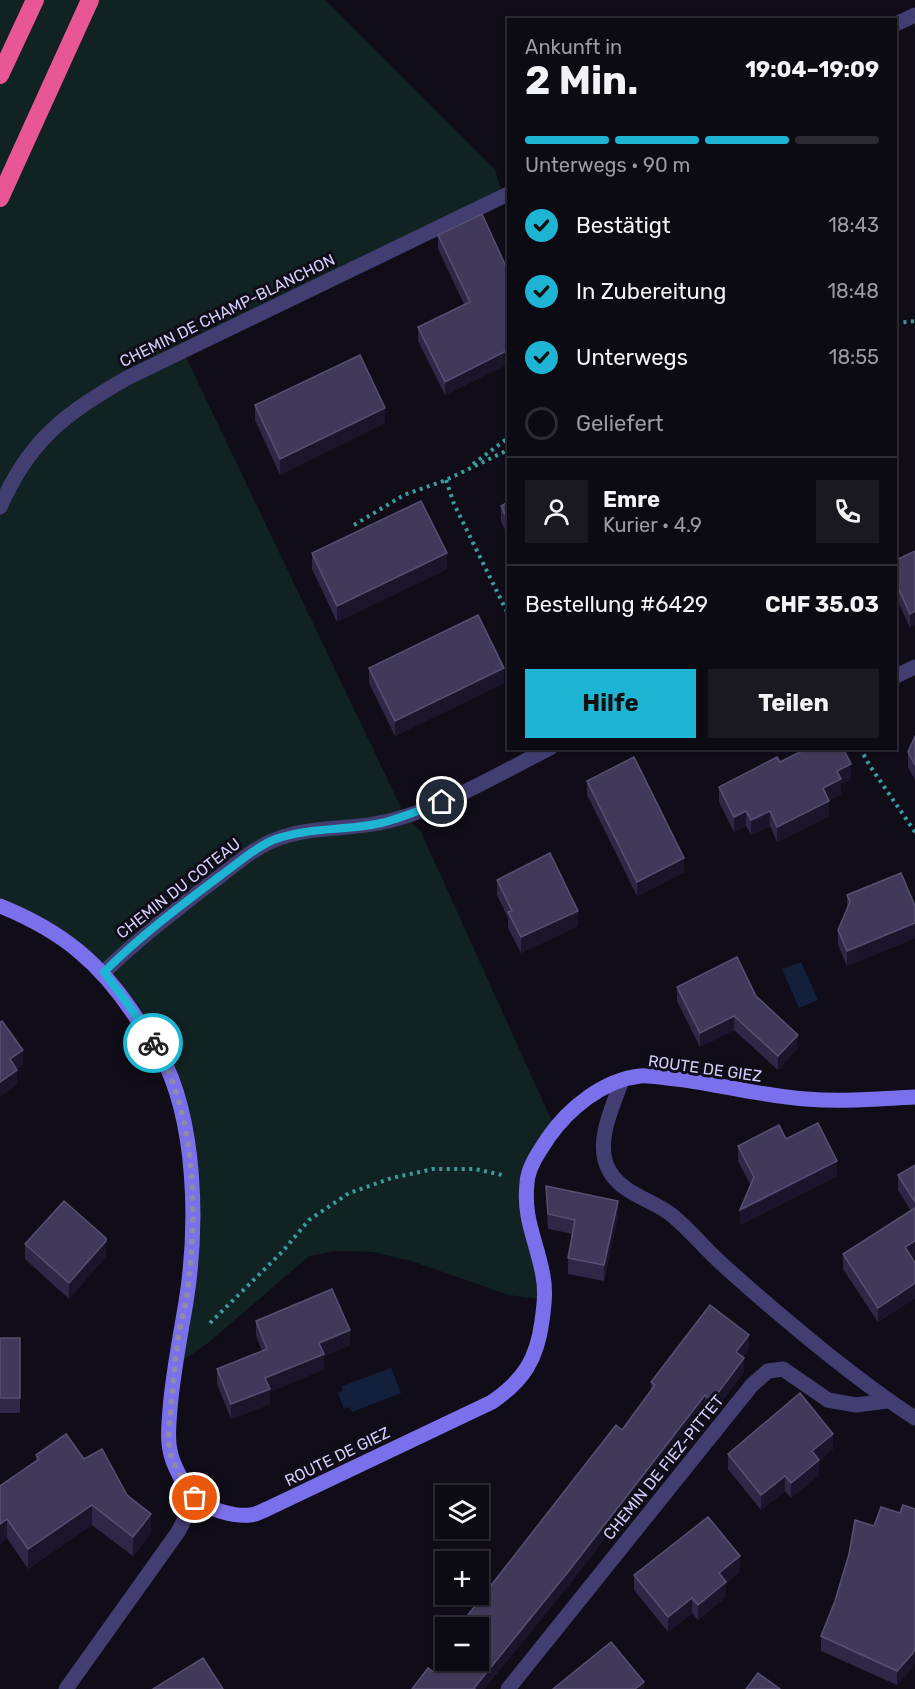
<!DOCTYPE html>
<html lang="de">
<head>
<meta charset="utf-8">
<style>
  :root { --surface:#0c0a13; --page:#1a1821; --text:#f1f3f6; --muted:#9a9aa0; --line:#2c2b33; --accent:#1db5d3 }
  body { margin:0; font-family:Rubik,sans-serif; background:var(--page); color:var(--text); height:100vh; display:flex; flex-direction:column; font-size:22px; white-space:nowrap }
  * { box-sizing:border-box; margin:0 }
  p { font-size:20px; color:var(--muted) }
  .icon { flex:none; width:33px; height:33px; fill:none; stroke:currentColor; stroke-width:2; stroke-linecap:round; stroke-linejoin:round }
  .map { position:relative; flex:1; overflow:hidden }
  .details { position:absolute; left:507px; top:18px; width:390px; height:732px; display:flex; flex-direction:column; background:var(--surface); border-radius:0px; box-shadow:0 2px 4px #0004,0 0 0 2px var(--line) }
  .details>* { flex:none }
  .buttons { position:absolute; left:435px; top:1485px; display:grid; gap:12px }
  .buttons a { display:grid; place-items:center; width:54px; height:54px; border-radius:0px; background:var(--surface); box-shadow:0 2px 4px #0004,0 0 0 2px var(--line); font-size:30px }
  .pin { position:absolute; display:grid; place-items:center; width:51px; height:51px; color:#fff; margin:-26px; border:3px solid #fff; border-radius:50%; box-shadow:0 2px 6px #0007 }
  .courier { position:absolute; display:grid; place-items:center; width:60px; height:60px; margin:-30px; border:4px solid #1db5d3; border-radius:50%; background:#fff; color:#222; box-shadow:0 2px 8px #0007 }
  .overview em { font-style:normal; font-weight:700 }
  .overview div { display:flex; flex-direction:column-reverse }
  .overview { display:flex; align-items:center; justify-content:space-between; height:102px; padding:0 18px }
  h1 { font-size:39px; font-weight:700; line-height:45px }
  .bar { display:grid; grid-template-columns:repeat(4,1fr); gap:9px 6px; align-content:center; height:72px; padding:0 18px }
  .bar i { height:8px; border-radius:4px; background:var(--line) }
  .bar .on { background:var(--accent) }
  .bar p { grid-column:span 4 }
  .line { display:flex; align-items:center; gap:15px; padding:0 18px; border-top:2px solid var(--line) }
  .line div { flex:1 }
  .round { display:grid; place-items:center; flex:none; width:63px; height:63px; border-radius:0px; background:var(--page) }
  ol { padding:0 18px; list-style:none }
  li { display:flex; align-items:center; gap:18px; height:66px }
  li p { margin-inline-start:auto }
  li .icon { padding:6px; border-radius:50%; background:var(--accent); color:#111; stroke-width:4 }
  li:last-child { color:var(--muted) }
  li i { width:33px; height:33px; border:3px solid var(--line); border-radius:50% }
  .cta { display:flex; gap:12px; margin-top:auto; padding:12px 18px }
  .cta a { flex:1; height:69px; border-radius:0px; background:var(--accent); color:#111; font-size:24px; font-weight:700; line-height:69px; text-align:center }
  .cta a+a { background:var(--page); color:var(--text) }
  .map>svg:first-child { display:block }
  .green { fill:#122 }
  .water { fill:#13203c }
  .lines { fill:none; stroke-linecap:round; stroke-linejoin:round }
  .path { stroke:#3b9c9d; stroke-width:4; stroke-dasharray:3 4.5; stroke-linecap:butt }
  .lane { stroke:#433e72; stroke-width:15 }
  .street { stroke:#433e72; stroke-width:15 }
  .secondary { stroke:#7b70eb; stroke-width:15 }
  .highway { stroke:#e85793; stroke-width:18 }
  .wall { fill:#2f2745 }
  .shaded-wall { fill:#1b152c }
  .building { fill:#413959; stroke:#585072; stroke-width:1.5 }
  .done { stroke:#8f89aa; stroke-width:6; stroke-dasharray:0 10.8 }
  .route { stroke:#1db5d3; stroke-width:8 }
  .labels { text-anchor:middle; stroke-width:6; stroke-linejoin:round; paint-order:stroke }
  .street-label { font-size:16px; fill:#d4ccf8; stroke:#100d19 }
</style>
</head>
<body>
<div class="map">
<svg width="915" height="1689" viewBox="0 0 915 1689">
  <rect width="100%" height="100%" fill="#100d19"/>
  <path class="green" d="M0,0H325L495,170L503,196L183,351L405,816L421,832L555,1128L527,1180L545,1300L509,1295L414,1262L373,1252L336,1251L309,1256L208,1343L174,1366L193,1217L175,1092L104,972L0,906Z"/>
  <g class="water">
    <path d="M801,962L818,1000L799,1008L782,969Z"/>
    <path d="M391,1368L401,1393L352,1412L350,1407L344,1409L338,1393L343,1391L342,1386Z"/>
  </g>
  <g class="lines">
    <g class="path">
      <path d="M896,323L915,321"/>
      <path d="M473,464L508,438"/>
      <path d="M446,480L454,504L508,614"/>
      <path d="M354,525L404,495L446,480L508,450"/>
      <path d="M860,748L870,766L915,832"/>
      <path d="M210,1323L283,1251L309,1220L349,1193L392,1178L433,1169H475L502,1175"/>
    </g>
    <g class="lane">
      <path d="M622,1080C613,1107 593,1144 610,1172C624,1195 654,1200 673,1216C691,1231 705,1249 722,1264C757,1296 793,1326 830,1356C858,1378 885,1399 915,1418"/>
      <path d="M66,1689L178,1532L195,1499"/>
      <path d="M508,1689L752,1385L768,1371L783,1369L828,1400L856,1405L887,1401"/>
    </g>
    <g class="street">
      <path d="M896,24L915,15"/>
      <path d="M0,507C30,439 65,414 127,378L508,194"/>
      <path d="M896,676L915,667"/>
      <path d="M104,972C139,938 179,907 219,877C236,864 253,849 272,841C305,826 345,830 379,823C434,813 500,773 550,748"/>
    </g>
    <path class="secondary" d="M0,906C62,931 101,963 137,1019C145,1030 153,1041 160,1053C197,1121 198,1227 186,1302C180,1338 173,1373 170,1409C169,1422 167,1438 170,1450C172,1464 185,1488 195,1498C206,1509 235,1517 250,1515C256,1515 262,1511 267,1509L492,1402C524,1380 537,1359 542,1321C544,1306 546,1291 543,1276C537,1241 523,1220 527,1183C528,1166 540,1151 548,1138C568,1109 603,1080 640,1076C651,1075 664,1078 676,1079C719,1084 762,1096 806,1099C842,1102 879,1099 915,1097"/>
    <g class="highway">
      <path d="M0,75L35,0"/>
      <path d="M0,198L90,0"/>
    </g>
  </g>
  <g class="wall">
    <path d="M438,235L508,271V364L445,395L418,341V327L464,304L438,249Z"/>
    <path d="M255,405L385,423L280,475L255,420Z"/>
    <path d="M508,502V536L501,521V506Z"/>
    <path d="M915,551L910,628L896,597V560Z"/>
    <path d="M312,553L447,569L337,622L312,569Z"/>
    <path d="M369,668L504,683L395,736L369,683Z"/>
    <path d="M915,736V780L908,767V752Z"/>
    <path d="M780,762L851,779L841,784V794L829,800V816L777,842L770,826L751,835L746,826L734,832L719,802V787Z"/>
    <path d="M587,781L684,872L637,896L587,795Z"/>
    <path d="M497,880L578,926L521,953L508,928V918L497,895Z"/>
    <path d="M847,895L915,906V938L847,966L838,945V930L847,909Z"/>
    <path d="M677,987L756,996L798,1048L778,1070L734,1030L700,1047L677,1001Z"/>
    <path d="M786,1139L837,1176L740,1225L751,1186L738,1161V1146Z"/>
    <path d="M915,1165V1256L912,1258L915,1263V1298L878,1322L843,1269V1254L911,1211L898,1190V1175Z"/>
    <path d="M546,1186L618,1216L604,1281L568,1274V1258L573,1234L548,1229Z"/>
    <path d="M25,1244L106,1256L69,1299L25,1259Z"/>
    <path d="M256,1321L350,1345L324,1356V1369L270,1392V1404L231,1419L217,1384V1369L262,1351L256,1336Z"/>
    <rect x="0" y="1338" width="20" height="75"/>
    <path d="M749,1349L743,1357L744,1372L712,1414L705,1408L568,1586L484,1689H412L435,1673L478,1628H461V1624L622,1430L651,1390V1382Z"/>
    <path d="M833,1449L819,1461V1475L791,1498L785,1491L761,1510L728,1469V1454Z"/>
    <path d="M36,1455L84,1459L127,1495L151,1533L133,1556L92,1525L28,1569L7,1538L0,1544V1486L36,1461Z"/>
    <path d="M874,1526L913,1667L897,1685L821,1651V1636Z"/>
    <path d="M740,1571L726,1583V1597L698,1620L692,1613L668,1632L634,1590V1575Z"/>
  </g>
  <g class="shaded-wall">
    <path d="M897,177V191L896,192V178Z"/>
    <path d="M508,350V364L445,395V382Z"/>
    <path d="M385,408V423L280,475V459Z"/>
    <path d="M447,553V569L337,622V606Z"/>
    <path d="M915,611V625L910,628V614Z"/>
    <path d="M504,668V683L395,736V721Z"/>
    <path d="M851,764V779L841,784V794L823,803V788L837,771Z"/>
    <path d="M829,801V816L777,842V827Z"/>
    <path d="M746,811V826L734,832V817Z"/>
    <path d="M770,811V826L751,835V820Z"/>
    <path d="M684,858V872L637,896V882Z"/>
    <path d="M578,911V926L521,953V937Z"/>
    <path d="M915,923V938L847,966V951Z"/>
    <path d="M734,1016V1030L700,1047V1033Z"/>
    <path d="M798,1035V1048L778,1070V1056Z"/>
    <path d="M23,1050V1065L10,1075V1059Z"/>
    <path d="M17,1070V1085L0,1097V1082Z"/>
    <path d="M837,1161V1176L740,1225V1210Z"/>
    <path d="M618,1201V1216L604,1281V1265Z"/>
    <path d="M106,1241V1256L69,1299V1283Z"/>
    <path d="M915,1241V1256L905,1262V1247Z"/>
    <path d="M915,1283V1298L878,1322V1308Z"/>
    <path d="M350,1330V1345L324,1356V1369L270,1392V1404L231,1419V1404L265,1378L319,1343Z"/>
    <path d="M749,1335V1349L736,1366V1352Z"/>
    <path d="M744,1358V1372L712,1414V1401Z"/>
    <path d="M705,1395V1408L568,1586L484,1689H474Z"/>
    <path d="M833,1434V1449L819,1461V1475L791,1498V1483L812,1451Z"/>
    <path d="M785,1476V1491L761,1510V1495Z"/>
    <path d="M92,1505V1525L28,1569V1549Z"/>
    <path d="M151,1514V1533L133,1556V1537Z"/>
    <path d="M7,1519V1538L0,1544V1524Z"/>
    <path d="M740,1556V1571L726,1583V1597L698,1620V1605L719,1573Z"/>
    <path d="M692,1598V1613L668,1632V1617Z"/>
    <path d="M915,1649V1663L913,1667L897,1685V1671Z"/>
    <path d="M644,1682V1689H635Z"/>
  </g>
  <g class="building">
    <path d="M482,214L508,271V350L445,382L418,327L470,302L438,235Z"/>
    <path d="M360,355L385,408L280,459L255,405Z"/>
    <path d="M421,501L447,553L337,606L312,553Z"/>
    <path d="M508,502V521L501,506Z"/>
    <path d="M915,551V611L910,614L896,583V560Z"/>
    <path d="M478,615L504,668L395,721L369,668Z"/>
    <path d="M915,736V765L908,752Z"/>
    <path d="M808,748H843L851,764L837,771L841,779L823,788L829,801L777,827L770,811L751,820L746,811L734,817L719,787L777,757L780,762Z"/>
    <path d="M634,757L684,858L637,882L587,781Z"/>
    <path d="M550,853L578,911L521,937L508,912L512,911L497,880Z"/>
    <path d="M901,873L915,906V923L847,951L838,930L850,902L847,895Z"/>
    <path d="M737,957L756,996L798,1035L778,1056L734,1016L700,1033L677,987Z"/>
    <path d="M2,1021L23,1050L10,1059L17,1070L0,1082V1022Z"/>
    <path d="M818,1123L837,1161L740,1210L754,1177L738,1146L779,1125L786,1139Z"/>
    <path d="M915,1165V1202L898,1175Z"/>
    <path d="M546,1186L618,1201L604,1265L568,1258L575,1220L548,1214Z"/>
    <path d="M64,1201L106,1238V1241L69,1283L25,1244Z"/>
    <path d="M915,1208V1241L905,1247L915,1263V1283L878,1308L843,1254Z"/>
    <path d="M332,1289L350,1330L319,1343L324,1354L265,1378L270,1389L231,1404L217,1369L267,1349L256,1321Z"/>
    <path d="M710,1305L749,1335L736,1352L744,1358L712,1401L705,1395L568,1572L474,1688L475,1689H412L428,1668L435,1673L446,1659V1660H478V1628H465L461,1624L616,1425L622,1430L655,1385L651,1382Z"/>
    <rect x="0" y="1338" width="20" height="60"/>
    <path d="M800,1393L833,1434L812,1451L819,1460L791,1483L785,1476L761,1495L728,1454Z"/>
    <path d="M66,1434L84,1459L102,1449L127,1495L151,1514L133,1537L92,1505L28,1549L7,1519L0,1524V1486L39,1459L36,1455Z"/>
    <path d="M903,1505L915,1509V1649L913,1653L897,1671L821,1636L835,1601L849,1554L855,1520L874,1526L881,1507L900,1513Z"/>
    <path d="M708,1517L740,1556L719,1573L726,1582L698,1605L692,1598L668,1617L634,1575Z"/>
    <path d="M611,1642L644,1682L635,1689H553Z"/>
    <path d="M203,1658L223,1689H153Z"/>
    <path d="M758,1673L780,1689H746Z"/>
  </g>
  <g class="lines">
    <path class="done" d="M153,1043C198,1113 198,1221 186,1301C184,1311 181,1322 179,1332C175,1358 173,1383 171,1409C170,1422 167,1438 170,1450C173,1468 185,1483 195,1498"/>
    <path class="route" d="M153,1043L130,1007L104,972C139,937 180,906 220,876C237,864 254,848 273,840C307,827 346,831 381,823C402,818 422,809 442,802"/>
  </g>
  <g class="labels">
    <g class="street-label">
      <text transform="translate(227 310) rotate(-26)" y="6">CHEMIN DE CHAMP-BLANCHON</text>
      <text transform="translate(178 888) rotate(-38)" y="6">CHEMIN DU COTEAU</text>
      <text transform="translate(705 1068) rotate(8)" y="6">ROUTE DE GIEZ</text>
      <text transform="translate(337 1456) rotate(-26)" y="6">ROUTE DE GIEZ</text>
      <text transform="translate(663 1467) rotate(-51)" y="6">CHEMIN DE FIEZ-PITTET</text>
    </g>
  </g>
</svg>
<div class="buttons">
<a><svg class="icon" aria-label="layers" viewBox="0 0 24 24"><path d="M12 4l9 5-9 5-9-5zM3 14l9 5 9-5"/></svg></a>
<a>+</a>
<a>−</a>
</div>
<div class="pin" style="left:195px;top:1498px;background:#ea580c"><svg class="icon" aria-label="bag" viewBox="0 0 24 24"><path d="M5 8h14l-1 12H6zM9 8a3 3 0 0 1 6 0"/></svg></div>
<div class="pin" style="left:442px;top:802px;background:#1f2937"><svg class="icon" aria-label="home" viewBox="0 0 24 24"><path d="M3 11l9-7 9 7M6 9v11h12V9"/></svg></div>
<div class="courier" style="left:153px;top:1043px"><svg class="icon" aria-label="bike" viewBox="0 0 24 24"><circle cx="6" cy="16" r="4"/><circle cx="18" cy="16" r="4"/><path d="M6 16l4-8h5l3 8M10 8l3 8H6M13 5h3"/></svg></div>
<section class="details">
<div class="overview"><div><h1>2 Min.</h1><p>Ankunft in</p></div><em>19:04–19:09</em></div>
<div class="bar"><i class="on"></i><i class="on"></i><i class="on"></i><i></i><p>Unterwegs · 90 m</p></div>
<ol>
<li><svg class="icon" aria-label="check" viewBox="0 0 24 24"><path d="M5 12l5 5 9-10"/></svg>Bestätigt<p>18:43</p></li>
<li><svg class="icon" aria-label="check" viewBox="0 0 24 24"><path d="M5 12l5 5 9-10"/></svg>In Zubereitung<p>18:48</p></li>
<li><svg class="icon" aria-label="check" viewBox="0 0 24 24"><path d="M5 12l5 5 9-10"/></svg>Unterwegs<p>18:55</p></li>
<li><i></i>Geliefert</li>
</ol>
<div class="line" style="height:108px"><a class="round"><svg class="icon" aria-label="person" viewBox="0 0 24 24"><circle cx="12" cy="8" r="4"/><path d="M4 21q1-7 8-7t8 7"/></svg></a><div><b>Emre</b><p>Kurier · 4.9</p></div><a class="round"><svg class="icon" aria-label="phone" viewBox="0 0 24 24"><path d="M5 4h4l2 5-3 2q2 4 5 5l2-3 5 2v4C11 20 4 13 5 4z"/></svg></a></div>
<div class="line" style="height:78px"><div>Bestellung #6429</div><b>CHF 35.03</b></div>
<div class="cta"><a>Hilfe</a><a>Teilen</a></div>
</section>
</div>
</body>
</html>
